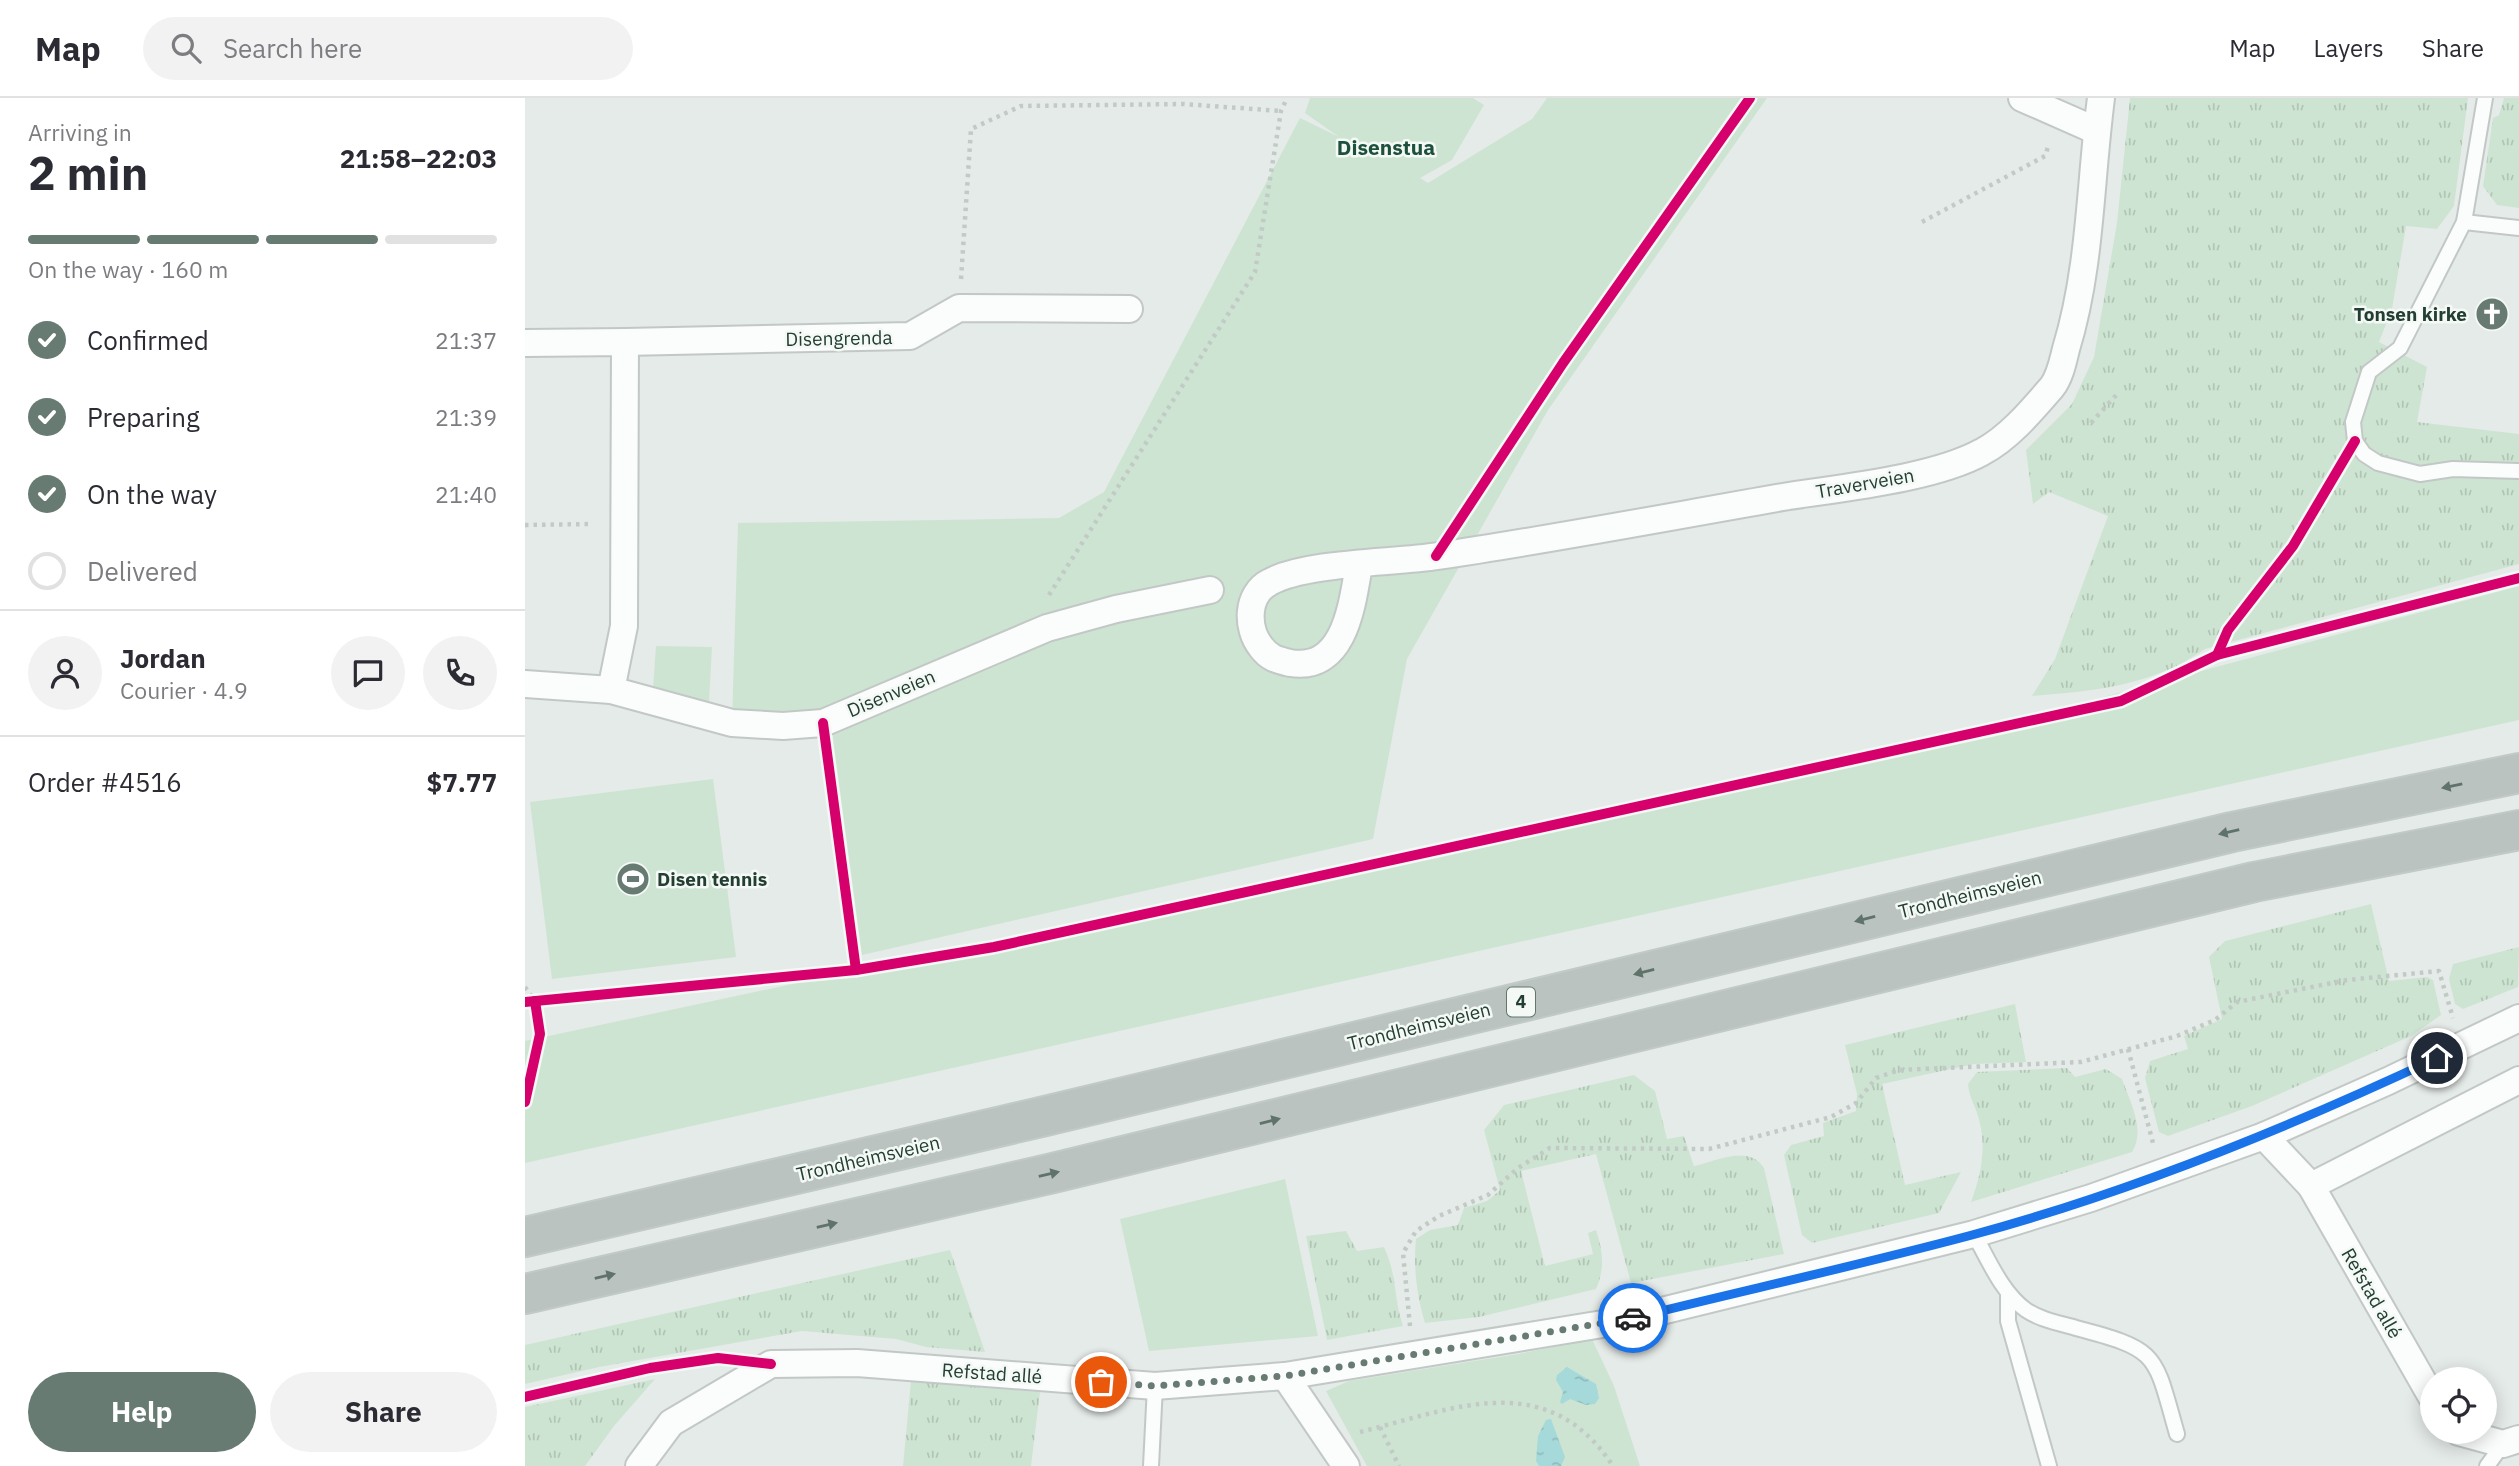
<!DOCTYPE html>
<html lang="en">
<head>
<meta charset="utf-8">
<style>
  :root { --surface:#fff; --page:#f2f2f3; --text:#2b2b33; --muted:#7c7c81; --line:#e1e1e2; --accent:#677b72 }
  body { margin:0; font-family:"IBM Plex Sans",sans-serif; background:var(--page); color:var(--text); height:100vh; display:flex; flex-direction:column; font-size:26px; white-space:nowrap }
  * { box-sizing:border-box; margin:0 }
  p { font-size:23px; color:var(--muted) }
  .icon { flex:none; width:38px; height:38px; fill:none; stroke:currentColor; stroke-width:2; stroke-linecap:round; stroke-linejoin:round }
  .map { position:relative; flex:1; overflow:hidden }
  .sheet { display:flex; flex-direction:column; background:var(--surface); width:525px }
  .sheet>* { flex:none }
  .buttons { position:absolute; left:1895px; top:1269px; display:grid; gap:14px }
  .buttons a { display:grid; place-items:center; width:77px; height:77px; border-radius:50%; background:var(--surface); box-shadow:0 4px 18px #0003; font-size:35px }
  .pin { position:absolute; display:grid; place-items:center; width:60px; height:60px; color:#fff; margin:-30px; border:4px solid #fff; border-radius:50%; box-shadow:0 2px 7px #0007 }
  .courier { position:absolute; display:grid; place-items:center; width:70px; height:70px; margin:-35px; border:5px solid #1a73e8; border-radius:50%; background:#fff; color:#222; box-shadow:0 2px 9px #0007 }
  .summary em { font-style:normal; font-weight:700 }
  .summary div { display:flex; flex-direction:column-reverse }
  .summary { display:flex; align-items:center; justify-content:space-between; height:119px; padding:0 28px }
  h1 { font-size:46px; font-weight:700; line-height:52px }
  .bar { display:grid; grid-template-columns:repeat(4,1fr); gap:10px 7px; align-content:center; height:84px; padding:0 28px }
  .bar i { height:9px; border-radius:5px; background:var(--line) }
  .bar .selected { background:var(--accent) }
  .bar p { grid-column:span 4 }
  .line { display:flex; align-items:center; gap:18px; padding:0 28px; border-top:2px solid var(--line) }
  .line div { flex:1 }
  .round { display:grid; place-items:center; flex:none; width:74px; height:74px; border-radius:37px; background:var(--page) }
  ol { padding:0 28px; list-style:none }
  li { display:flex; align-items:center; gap:21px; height:77px }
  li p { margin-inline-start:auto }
  li .icon { padding:7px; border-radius:50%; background:var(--accent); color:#fff; stroke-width:4 }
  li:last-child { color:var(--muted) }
  li i { width:38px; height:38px; border:4px solid var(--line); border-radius:50% }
  .primary-button { display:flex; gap:14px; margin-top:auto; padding:14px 28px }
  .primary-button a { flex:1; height:80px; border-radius:42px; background:var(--accent); color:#fff; font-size:28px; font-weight:700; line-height:80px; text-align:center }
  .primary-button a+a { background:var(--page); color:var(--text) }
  header { display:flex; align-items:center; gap:42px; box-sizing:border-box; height:98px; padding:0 35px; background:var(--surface); border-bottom:2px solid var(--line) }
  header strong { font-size:33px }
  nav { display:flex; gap:38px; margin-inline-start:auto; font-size:24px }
  .search { width:490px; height:63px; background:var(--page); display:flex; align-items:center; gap:18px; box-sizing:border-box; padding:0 24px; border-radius:38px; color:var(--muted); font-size:26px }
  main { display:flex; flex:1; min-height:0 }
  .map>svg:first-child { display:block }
  .grass { fill:url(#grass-tufts) }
  .park { fill:#cee4d2 }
  .water { fill:url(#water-ripples) }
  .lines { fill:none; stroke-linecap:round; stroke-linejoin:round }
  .lane-casing { stroke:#c2c8c5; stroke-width:18 }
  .street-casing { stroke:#c2c8c5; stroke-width:30 }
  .highway-casing { stroke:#c1cac6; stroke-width:42 }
  .path { stroke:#c2cac6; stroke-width:4.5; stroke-dasharray:3.5 5; stroke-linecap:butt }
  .lane { stroke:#fbfcfc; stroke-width:14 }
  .street { stroke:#fbfcfc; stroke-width:26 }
  .highway { stroke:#bac3c0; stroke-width:38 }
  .cycleway-casing { stroke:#f4f9f6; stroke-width:15 }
  .cycleway { stroke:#d6006c; stroke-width:10 }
  .oneway { fill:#5f736b }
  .done { stroke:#677b72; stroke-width:7; stroke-dasharray:0 12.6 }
  .route { stroke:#1a73e8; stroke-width:9 }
  .labels { text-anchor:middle; stroke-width:5; stroke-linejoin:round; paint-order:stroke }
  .shield { fill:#f4f9f6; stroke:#62766e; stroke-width:2 }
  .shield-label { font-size:18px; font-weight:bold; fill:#233e33 }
  .poi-label { font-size:19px; font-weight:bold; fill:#233e33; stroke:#f4f9f6; text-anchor:end }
  .street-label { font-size:19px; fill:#233e33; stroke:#f4f9f6 }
  .neighbourhood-label { font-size:21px; font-weight:bold; fill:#1e513d; stroke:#f4f9f6 }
</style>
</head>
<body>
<header>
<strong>Map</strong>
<div class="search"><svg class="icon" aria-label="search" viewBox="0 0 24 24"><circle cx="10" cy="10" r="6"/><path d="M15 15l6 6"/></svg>Search here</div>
<nav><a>Map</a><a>Layers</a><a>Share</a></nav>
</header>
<main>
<section class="sheet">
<div class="summary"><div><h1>2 min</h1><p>Arriving in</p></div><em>21:58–22:03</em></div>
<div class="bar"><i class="selected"></i><i class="selected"></i><i class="selected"></i><i></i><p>On the way · 160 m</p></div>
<ol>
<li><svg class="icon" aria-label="check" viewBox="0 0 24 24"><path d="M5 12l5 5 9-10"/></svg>Confirmed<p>21:37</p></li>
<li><svg class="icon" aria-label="check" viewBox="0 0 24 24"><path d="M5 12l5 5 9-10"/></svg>Preparing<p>21:39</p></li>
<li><svg class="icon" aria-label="check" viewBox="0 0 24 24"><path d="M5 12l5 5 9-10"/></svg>On the way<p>21:40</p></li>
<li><i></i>Delivered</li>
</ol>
<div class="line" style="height:126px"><a class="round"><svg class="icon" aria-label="person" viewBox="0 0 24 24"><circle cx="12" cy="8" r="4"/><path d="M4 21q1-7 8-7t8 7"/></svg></a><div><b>Jordan</b><p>Courier · 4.9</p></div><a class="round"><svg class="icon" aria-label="chat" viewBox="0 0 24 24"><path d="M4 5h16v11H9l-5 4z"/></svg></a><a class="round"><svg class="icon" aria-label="phone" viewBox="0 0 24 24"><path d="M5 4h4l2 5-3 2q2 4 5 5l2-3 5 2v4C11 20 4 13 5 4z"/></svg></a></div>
<div class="line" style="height:91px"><div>Order #4516</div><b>$7.77</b></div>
<div class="primary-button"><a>Help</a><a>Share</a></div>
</section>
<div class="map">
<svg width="1994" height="1368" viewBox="0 0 1994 1368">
  <defs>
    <pattern id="grass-tufts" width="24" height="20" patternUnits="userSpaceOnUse" patternTransform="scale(1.75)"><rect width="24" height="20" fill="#cee4d2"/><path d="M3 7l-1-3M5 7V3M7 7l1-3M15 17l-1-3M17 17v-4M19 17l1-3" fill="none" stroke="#b1c5b5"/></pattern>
    <pattern id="water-ripples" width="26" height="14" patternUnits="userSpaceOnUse" patternTransform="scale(1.75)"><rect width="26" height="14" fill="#a6d9d9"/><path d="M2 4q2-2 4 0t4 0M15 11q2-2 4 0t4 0" fill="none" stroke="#8fbbbb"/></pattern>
  </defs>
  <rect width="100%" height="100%" fill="#e5ebe8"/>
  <g class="grass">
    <path d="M1605,0H1943L1929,108L1912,131L1881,128L1867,211L1854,244L1902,269L1892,324L1994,336V466L1680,551C1627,588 1570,593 1507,598L1530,561L1583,418L1524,394L1508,406L1501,352L1547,306L1569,259L1592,125Z"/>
    <path d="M1979,0H1994V110L1972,107L1958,88L1968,20L1974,17Z"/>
    <path d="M1846,806L1864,883L1902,879L1908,882L1916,917L1886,938L1727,1008L1643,1038L1634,1034L1620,980L1625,963L1663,951L1659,938L1697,921L1684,859L1700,843Z"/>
    <path d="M1994,849L1993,889L1938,911L1930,906L1924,881L1928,866Z"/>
    <path d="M1490,906L1501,964L1449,966L1357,986L1380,1087L1436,1074L1414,1115L1287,1145L1277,1137L1259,1057L1266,1047L1299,1038L1298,1025L1331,1013L1332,996L1320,947Z"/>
    <path d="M1542,970L1550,979L1581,971L1597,981C1605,1004 1621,1032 1607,1054L1446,1104C1457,1074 1463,1044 1451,1012C1447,1002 1444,997 1443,986L1452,974Z"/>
    <path d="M1109,977L1130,993L1142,1041L1159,1038L1169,1068C1193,1063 1224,1046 1239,1070L1259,1156L1106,1185L1071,1056L996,1073L1020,1168L1068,1156L1063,1135L1071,1132C1078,1153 1080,1171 1071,1191L954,1219L900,1225C892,1199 888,1168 891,1141L905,1132L933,1127L939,1110L962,1103L975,1092L959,1032L979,1007Z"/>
    <path d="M821,1133L832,1153L859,1149C873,1180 868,1198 878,1228L802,1242L781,1138Z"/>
    <path d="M425,1152L460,1254L401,1249L371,1241L277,1233L74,1269L0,1286V1247Z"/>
    <path d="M130,1281L89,1328L60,1368H0V1309Z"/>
    <path d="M386,1283L515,1294L506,1368H378Z"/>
  </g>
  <g class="park">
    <path d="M785,0H948L959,7L927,62L895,80L903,85L1007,21L1022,0H1242L1023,312L882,561L848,741L337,857L307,633L207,625L213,425L534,420L579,394L775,20L814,39L780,15Z"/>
    <path d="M1994,488V622L0,1065V943L563,823L1560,604Z"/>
    <path d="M131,548L187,549L184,604L128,591Z"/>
    <path d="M188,681L211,859L27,881L5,704Z"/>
    <path d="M760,1081L793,1238L624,1253L595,1121Z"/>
    <path d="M1067,1241L1089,1288L1115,1368H842L801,1293L824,1283L993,1256Z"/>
  </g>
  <g class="water">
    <path d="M1042,1269L1071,1286L1074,1300L1070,1306L1061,1307L1045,1301L1037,1306L1035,1304L1038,1294L1031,1282L1032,1277Z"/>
    <path d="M1026,1321L1040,1359L1036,1368H1014L1011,1363L1013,1338L1021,1322Z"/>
  </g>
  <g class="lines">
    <defs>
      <g id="lane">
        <path d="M1960,0L1939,124L1875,250L1844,274L1828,324L1830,343L1839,356L1853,365L1895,376L1928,371L1994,373"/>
        <path d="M1939,124L1994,130"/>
        <path d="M1449,1136C1463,1161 1477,1195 1501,1212C1516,1222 1534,1225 1551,1230C1635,1252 1629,1255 1652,1336"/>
        <path d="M1483,1195V1223L1524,1368"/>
        <path d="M626,1368L630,1288"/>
        <path d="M1962,1368L1978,1346"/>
      </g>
      <g id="street">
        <path d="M1497,0L1572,33"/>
        <path d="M100,244L385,238L434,210L604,211"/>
        <path d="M0,245L100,244L99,528L86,592"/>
        <path d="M834,467C827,507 820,574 765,565C752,562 744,560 736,549C721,530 721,496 745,484C781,464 869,465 913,458C1028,441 1143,419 1258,399C1315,390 1408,381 1457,354C1484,340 1508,311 1527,289C1535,279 1538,263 1541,251C1566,169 1565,84 1576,0"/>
        <path d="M0,586L86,592L207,625L258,628L298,625L522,530L591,511L685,492"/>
        <path d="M1739,1038L1786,1088L1908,1301"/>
        <path d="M1786,1088L1994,982"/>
        <path d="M760,1278L821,1368"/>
        <path d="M1934,1334L1978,1346L1994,1341"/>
        <path d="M114,1368L146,1325L246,1266L332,1265L630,1288L760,1278L1096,1223L1449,1136L1566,1100L1739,1038L1863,983L1994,920"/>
      </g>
      <g id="highway">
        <path d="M0,1139L516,1019L1707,734L1994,675"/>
        <path d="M0,1196L528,1075L1729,784L1994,732"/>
      </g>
    </defs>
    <use href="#lane" class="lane-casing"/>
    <use href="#street" class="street-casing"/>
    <use href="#highway" class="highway-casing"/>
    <g class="path">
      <path d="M1397,124L1520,58L1524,46"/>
      <path d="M436,181L446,31L496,8L658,6L756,13"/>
      <path d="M1566,325L1594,294"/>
      <path d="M0,427L68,426"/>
      <path d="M524,497L730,174L756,13L762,0"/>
      <path d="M0,889L10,903"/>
      <path d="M1603,951L1628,1045"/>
      <path d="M885,1228L878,1155L891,1133L914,1118L963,1097L993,1070L1025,1050L1184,1051L1306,1019L1331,1005L1351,980L1374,972L1556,964L1652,938L1690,922L1712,904L1822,882L1914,873L1928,920"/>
      <path d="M855,1329L874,1368"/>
      <path d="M835,1334C928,1311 1022,1268 1088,1368"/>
    </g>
    <use href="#lane" class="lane"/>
    <use href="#street" class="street"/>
    <use href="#highway" class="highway"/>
    <defs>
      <g id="cycleway">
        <path d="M911,458L1038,265L1225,0"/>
        <path d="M1692,557L1703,532L1768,448L1830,343"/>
        <path d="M298,625L331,872"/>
        <path d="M0,904L331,872L469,849L1596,603L1692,557L1994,480"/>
        <path d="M0,1004L15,936L10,903"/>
        <path d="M0,1299L125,1270L193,1260L246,1266"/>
      </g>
    </defs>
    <use href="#cycleway" class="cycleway-casing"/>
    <use href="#cycleway" class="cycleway"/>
  </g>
  <defs><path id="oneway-solid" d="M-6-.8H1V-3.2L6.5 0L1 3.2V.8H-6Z" transform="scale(1.75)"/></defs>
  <g class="oneway">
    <use href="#oneway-solid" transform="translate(1927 688) rotate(168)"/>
    <use href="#oneway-solid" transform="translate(1704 734) rotate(167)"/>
    <use href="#oneway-solid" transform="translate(1340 821) rotate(166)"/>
    <use href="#oneway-solid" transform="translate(1119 874) rotate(166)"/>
    <use href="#oneway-solid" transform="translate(745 1023) rotate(-14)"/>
    <use href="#oneway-solid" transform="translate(524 1076) rotate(-13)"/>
    <use href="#oneway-solid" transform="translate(302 1127) rotate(-13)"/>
    <use href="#oneway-solid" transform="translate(80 1178) rotate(-13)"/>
  </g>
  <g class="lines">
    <path class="done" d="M576,1284L630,1288L760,1278L1108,1220"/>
    <path class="route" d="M1108,1220C1221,1192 1335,1167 1447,1137C1607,1094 1763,1030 1912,960"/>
  </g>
  <defs>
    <symbol id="church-disc" viewBox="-11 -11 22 22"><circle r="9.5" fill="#677b72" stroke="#f4f9f6"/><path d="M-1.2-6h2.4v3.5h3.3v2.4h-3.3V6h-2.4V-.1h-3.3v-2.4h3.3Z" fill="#fff"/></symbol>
    <symbol id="stadium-disc" viewBox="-11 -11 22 22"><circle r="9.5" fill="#677b72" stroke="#f4f9f6"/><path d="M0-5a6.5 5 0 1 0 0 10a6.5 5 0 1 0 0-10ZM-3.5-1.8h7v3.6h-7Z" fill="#fff"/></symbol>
  </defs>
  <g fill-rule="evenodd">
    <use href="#church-disc" x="1948" y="197" width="38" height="38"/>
    <use href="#stadium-disc" x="89" y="762" width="38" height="38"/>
  </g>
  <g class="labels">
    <rect class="shield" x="982" y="889.5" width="28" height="29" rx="5"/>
    <g class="shield-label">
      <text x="996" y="910">4</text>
    </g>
    <g class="poi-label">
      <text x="1942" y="223">Tonsen kirke</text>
      <text x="132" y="788" text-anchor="start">Disen tennis</text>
    </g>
    <g class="street-label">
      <text transform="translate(314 240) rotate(-1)" y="7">Disengrenda</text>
      <text transform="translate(1340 385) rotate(-10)" y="7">Traverveien</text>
      <text transform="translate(366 595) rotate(-23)" y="7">Disenveien</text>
      <text transform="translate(1445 796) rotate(-14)" y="7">Trondheimsveien</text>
      <text transform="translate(894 928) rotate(-14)" y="7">Trondheimsveien</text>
      <text transform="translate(343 1060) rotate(-13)" y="7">Trondheimsveien</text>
      <text transform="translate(1847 1195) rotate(60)" y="7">Refstad allé</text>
      <text transform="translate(467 1275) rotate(4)" y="7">Refstad allé</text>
    </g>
    <g class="neighbourhood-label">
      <text x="861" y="57">Disenstua</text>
    </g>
  </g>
</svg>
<div class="buttons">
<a><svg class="icon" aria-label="locate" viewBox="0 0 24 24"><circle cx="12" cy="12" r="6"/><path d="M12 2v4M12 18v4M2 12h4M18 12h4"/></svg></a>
</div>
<div class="pin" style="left:576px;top:1284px;background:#ea580c"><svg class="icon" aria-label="bag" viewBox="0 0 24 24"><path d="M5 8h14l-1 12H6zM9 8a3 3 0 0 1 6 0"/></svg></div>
<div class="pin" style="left:1912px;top:960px;background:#1f2937"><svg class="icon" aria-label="home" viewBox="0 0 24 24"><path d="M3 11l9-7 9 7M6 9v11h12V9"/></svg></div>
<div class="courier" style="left:1108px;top:1220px"><svg class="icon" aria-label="car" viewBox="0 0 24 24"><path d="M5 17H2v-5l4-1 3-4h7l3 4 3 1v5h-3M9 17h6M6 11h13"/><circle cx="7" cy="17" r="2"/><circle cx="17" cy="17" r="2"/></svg></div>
</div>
</main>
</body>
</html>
